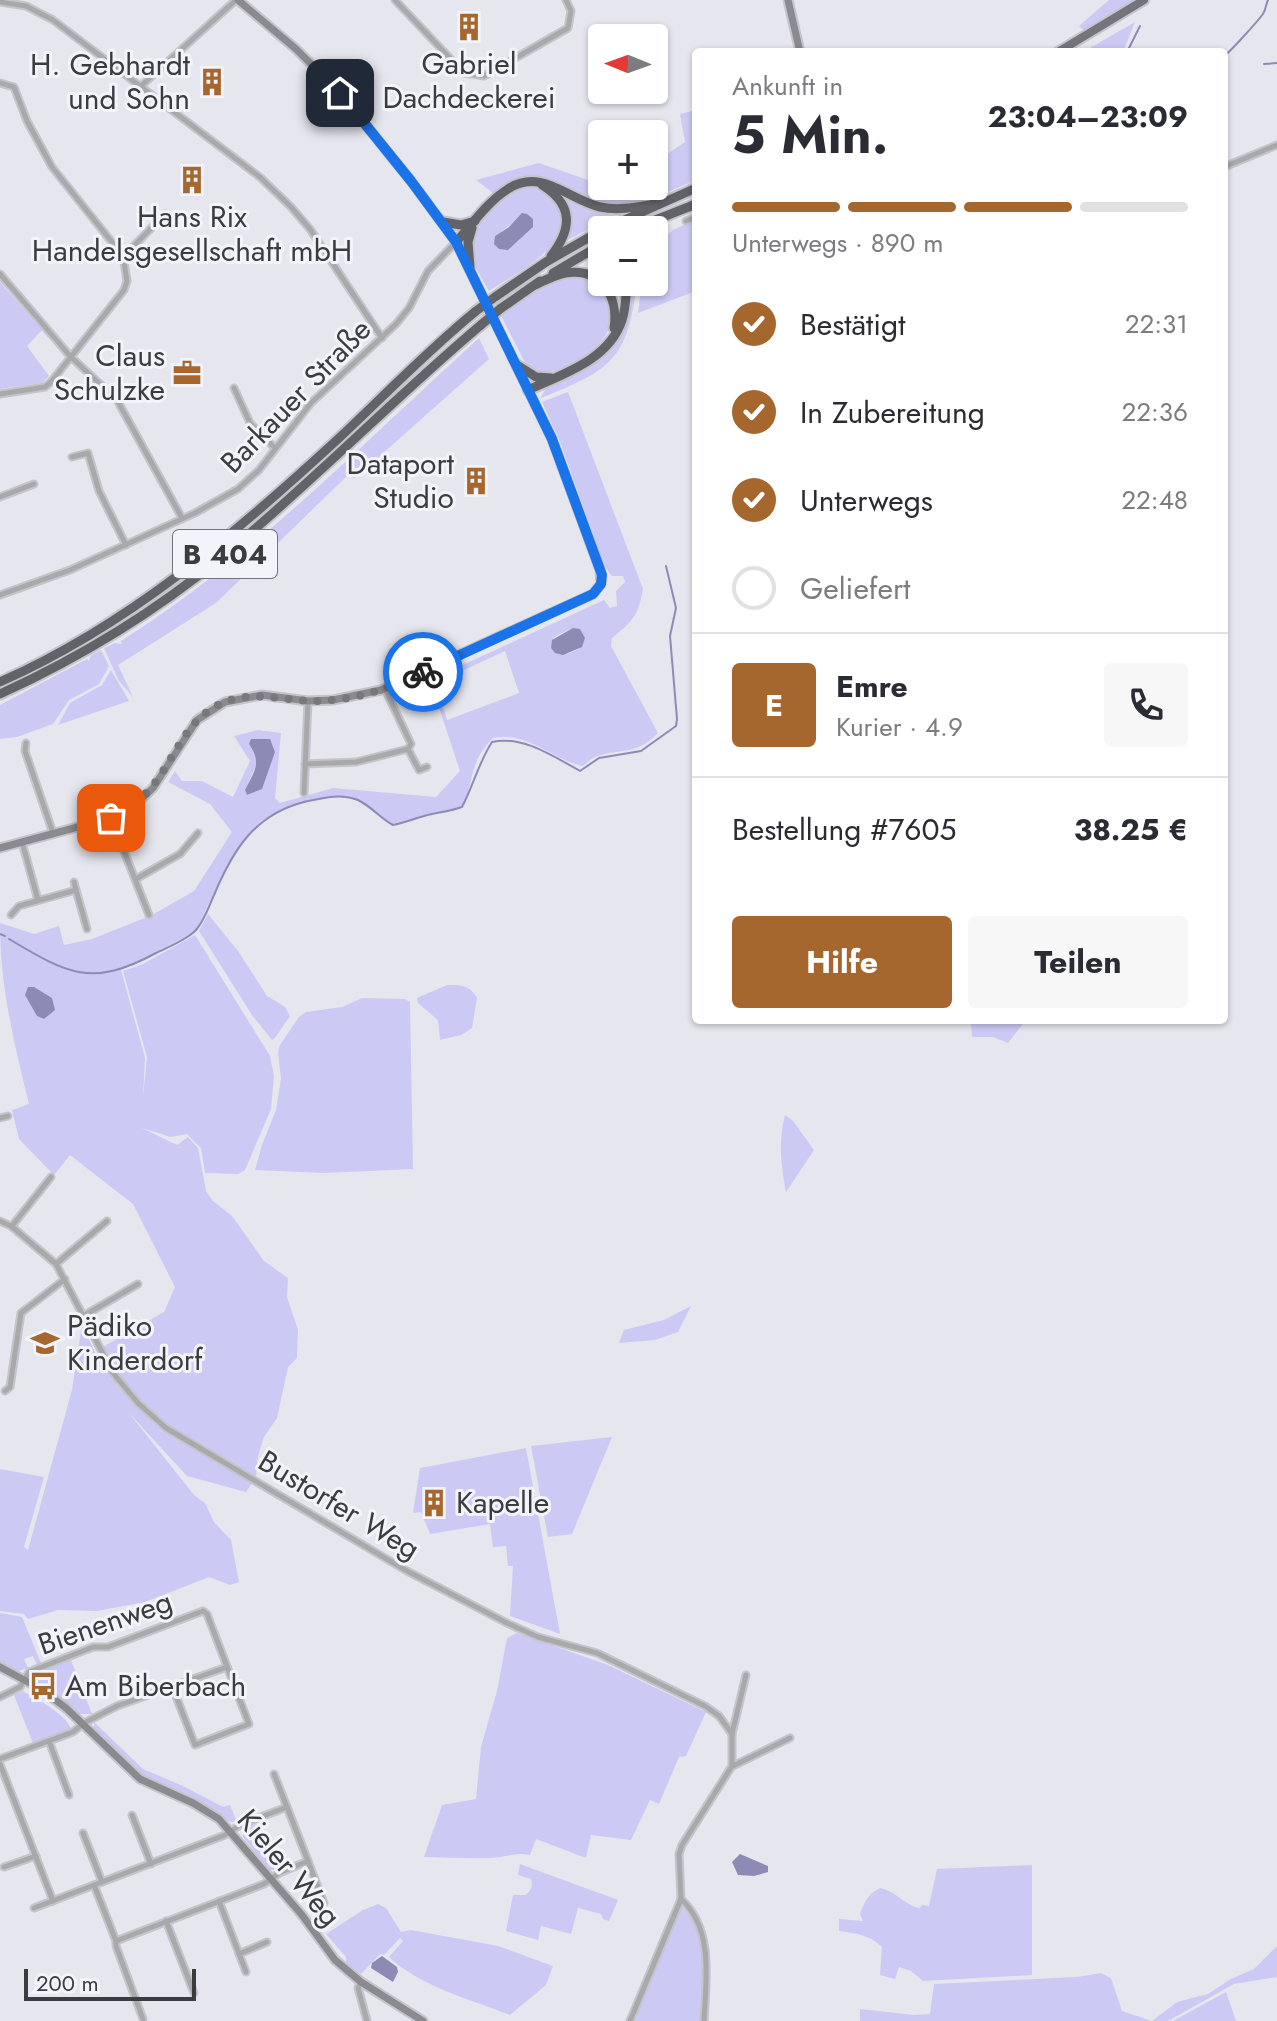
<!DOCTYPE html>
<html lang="de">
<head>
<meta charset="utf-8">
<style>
  :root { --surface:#fff; --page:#f7f7f7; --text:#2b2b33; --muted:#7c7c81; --line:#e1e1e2; --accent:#a6672e }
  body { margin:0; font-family:Jost,sans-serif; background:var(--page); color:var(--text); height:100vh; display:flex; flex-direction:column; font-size:30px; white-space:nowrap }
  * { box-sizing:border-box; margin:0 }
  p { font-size:26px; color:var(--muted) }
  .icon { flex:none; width:44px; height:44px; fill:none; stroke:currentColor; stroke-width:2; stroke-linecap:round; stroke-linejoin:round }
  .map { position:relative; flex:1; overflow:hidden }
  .side { position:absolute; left:692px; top:48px; width:536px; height:976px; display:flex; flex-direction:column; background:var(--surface); border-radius:8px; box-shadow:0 2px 6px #0004 }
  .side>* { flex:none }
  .needle { width:52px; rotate:271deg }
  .tools { position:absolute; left:588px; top:24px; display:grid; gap:16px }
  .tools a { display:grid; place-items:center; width:80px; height:80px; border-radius:8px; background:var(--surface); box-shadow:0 2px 6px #0004; font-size:40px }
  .scale { position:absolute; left:24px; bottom:20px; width:172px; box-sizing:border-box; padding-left:8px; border:4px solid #3c3c3f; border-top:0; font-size:22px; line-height:28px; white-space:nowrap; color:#3c3c3f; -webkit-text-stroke:6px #f3f3fb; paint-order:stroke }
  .pin { position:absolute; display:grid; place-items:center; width:68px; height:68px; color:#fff; margin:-34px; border-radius:16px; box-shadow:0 4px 12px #0006 }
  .courier { position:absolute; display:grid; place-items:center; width:80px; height:80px; margin:-40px; border:6px solid #1a73e8; border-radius:50%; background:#fff; color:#222; box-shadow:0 2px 10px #0007 }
  .head em { font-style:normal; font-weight:700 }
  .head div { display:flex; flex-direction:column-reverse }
  .head { display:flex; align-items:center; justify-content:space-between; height:136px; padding:0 40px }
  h1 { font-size:52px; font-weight:700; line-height:60px }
  .bar { display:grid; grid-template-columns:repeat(4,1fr); gap:12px 8px; align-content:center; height:96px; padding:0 40px }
  .bar i { height:10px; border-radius:6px; background:var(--line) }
  .bar .selected { background:var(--accent) }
  .bar p { grid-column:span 4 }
  .line { display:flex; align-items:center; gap:20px; padding:0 40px; border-top:2px solid var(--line) }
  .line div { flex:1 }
  .round { display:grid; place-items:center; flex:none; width:84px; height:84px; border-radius:8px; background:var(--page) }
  ol { padding:0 40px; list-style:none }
  li { display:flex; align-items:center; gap:24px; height:88px }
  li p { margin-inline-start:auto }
  li .icon { padding:8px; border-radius:50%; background:var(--accent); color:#fff; stroke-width:4 }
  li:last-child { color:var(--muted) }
  li i { width:44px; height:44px; border:4px solid var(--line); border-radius:50% }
  .button { display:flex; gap:16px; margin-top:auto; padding:16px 40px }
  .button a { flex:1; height:92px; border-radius:8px; background:var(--accent); color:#fff; font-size:32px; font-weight:700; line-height:92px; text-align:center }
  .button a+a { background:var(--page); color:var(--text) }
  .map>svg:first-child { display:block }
  .green { fill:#cccaf4; fill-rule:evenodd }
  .water { fill:#8d8bb6 }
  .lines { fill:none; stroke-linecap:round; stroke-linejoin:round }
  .stream { stroke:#8d8bb6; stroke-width:2 }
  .street-casing { stroke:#c4c4cb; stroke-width:9 }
  .secondary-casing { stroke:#c4c4cb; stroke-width:11 }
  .primary-casing { stroke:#c4c4cb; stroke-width:12 }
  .highway-casing { stroke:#c4c4cb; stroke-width:13 }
  .street { stroke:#a9a9ac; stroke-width:5 }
  .secondary { stroke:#8a8a8f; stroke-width:7 }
  .primary { stroke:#75747a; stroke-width:8 }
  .highway { stroke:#626269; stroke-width:9 }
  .highway-bridge-casing { stroke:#c4c4cb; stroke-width:13; stroke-linecap:butt }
  .highway-bridge { stroke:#626269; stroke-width:9 }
  .done { stroke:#78787c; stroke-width:8; stroke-dasharray:0 14.4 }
  .route { stroke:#1a73e8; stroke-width:10 }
  .labels { text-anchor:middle; stroke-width:6; stroke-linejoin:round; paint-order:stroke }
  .shield { fill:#f3f3fb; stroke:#737377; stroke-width:2 }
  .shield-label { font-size:28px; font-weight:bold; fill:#3c3c3f }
  .poi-label { font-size:30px; fill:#3c3c3f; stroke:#f3f3fb; text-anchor:end }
  .street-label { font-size:30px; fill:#3c3c3f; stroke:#f3f3fb }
</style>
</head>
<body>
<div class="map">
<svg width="1277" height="2021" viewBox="0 0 1277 2021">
  <rect width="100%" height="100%" fill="#e6e6ee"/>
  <g class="green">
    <path d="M1109,0H1133L1084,31L1079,26Z"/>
    <path d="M1135,22L1123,52H1083Z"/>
    <path d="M696,110V180C673,189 645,205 619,205C570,205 541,151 493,193L476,180L539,163L591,181L602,180V186H654V163L685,142L680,114Z"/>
    <path d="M524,187C537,186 549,191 556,202C582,242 516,273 489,291C483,280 472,264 470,251C468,226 501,192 524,187ZM514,222L533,227L508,250L495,236Z"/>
    <path d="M556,191L621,212L564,242L566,236Z"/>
    <path d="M696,219V291L638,313L642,282H654V248L673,230Z"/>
    <path d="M579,276C615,288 623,325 593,350C579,361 559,371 541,375L528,368L501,316C526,297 547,279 579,276Z"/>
    <path d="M0,282L42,330L27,346L49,376L42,383L0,389Z"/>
    <path d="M630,282H637C628,360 611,370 541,398C546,378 590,371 606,353C621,335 624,304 630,282Z"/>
    <path d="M479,338L489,359L355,478L347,476L216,603L118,665L133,697L119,681L104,648L115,643L122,644L121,641C254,557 363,443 479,338Z"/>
    <path d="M568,392L643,589C638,616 633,621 612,638L611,646L658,733C637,755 623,748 598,756C592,757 588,763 582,766C552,759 526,731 493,738C467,764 476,780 462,807C450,812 439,812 427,815C415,817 405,823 393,825L356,800L334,796L298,804L275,813L261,821L244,840L222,876L195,932L121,970L145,1058L143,1097L147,1057L123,971L143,964L195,935L270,1056L274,1076L271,1109L245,1170L238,1174L205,1173L201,1148L187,1134L171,1137L142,1128L177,1145L188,1137L198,1148L206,1191L213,1201L232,1216L264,1261L288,1278L287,1297L298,1330L297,1358L288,1367L277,1418L264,1437L258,1456L256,1477L246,1492L187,1476L129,1413L194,1495L205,1503L214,1522L231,1540L239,1582L230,1585L209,1577L145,1602L97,1611L58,1610L28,1619L24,1614L0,1611V1469L44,1477L24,1547L28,1550L72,1390L82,1324L97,1357L101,1348L164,1312L175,1287L133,1204L70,1155L54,1175L19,1139L12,1110L29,1104C14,1043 0,987 0,923L34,934L59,926L64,945L92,939L152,915L194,891L232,832L210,804L168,782L175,771L182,781H202L233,797L250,761L234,736L258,730L281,733L275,798L280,803L333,788L436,797L460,771L430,680L604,600L610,608L617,606L616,591L625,582L623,576H612L604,566L560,442L542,402ZM573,628L579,649L567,654L551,648L554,637ZM505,651L519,693L447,720L436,683ZM252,748L275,752L258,791L247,795L245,790L257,763V754Z"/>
    <path d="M101,650L109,666L99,684L69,700L53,724L17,737L0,739V705L87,659L89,661L91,655Z"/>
    <path d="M111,670L129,701L58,725L70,703L102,685Z"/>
    <path d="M208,914L238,951L267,996L285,1007L290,1016L275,1038L272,1040L252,1015L199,931Z"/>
    <path d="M447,985C461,985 470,985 477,998L472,1028L461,1035L440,1040L438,1020L418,1003L417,998Z"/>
    <path d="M362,998L405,999L410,1002L413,1169L324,1173L255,1170L262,1145L276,1110L281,1079L278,1052L280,1045L299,1017L306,1012L342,1007Z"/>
    <path d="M971,1020H1026L1008,1043L993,1037H972Z"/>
    <path d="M785,1115L793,1121L814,1150L786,1192C781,1166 778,1142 785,1115Z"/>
    <path d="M691,1306L678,1332L655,1340L619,1343L624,1330L664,1320Z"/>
    <path d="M612,1437L572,1534L548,1537L531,1446Z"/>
    <path d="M526,1448L560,1634L510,1616L513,1566H508L506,1546L493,1547L490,1524L430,1534L421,1512L413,1513L420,1468Z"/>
    <path d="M0,1613L22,1617L41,1663L37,1665L33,1656L24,1659L28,1668L19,1671L0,1663Z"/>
    <path d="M517,1633L608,1665L706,1712L686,1756L679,1757L659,1804L650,1800L631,1840L591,1835L586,1858L536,1839L530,1855C518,1852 504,1857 491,1858C469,1859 446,1857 424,1857L442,1805L476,1799L481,1747L497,1691L507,1638Z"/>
    <path d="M71,1660L92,1714H80L35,1681L36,1673Z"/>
    <path d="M23,1691C39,1701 64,1712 72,1730L33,1743L14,1695Z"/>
    <path d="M94,1722L143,1769L183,1786L223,1807L230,1805L237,1822H230L194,1798L141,1774L94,1729Z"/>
    <path d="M257,1824L275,1870H269L243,1837V1829Z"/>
    <path d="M520,1864L618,1900L609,1921L603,1919L601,1914L578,1908L571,1934L541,1926L538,1940L506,1931L513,1895H525C531,1891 533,1886 531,1879L518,1875Z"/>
    <path d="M1032,1865V1975L923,1981L911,1971L899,1967L895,1979L880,1975L882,1947C870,1935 855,1933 839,1931V1919L863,1921L860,1914C864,1902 869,1893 880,1888C896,1891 904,1905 919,1908L922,1905L929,1906L937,1869Z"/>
    <path d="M378,1904L386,1908L401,1932L411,1930L498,1946L553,1966L546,1985L510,2015C470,1999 421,1987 389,1957L403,1941L400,1938L384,1955L380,1954L361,1974L346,1963V1957L326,1934L363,1910Z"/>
    <path d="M681,1906C711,1934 701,1983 701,2021H634Z"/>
    <path d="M1277,1946V1977L1234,1984L1168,2021H860V2009L914,2015L930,2014L934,1984L1077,1977L1101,1973L1111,1978L1122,2011L1152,2021L1177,2002L1208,1994L1231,1979L1254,1969Z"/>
    <path d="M1226,1992L1236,2021H1173Z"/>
  </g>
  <g class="water">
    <path d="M522,213L527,214L533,219V227L508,250L499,249L494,244L495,236L509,227Z"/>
    <path d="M573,628L580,629L585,638L582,647L563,655L555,653L551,648L552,640Z"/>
    <path d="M251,739H270L275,752L262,789L247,795L245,790C255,770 262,763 249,744Z"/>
    <path d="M28,987H34L52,998L55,1010L44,1019L37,1016L25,995Z"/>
    <path d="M740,1854L768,1866V1872L754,1876L738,1875L732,1862Z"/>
    <path d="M382,1956L397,1967L398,1972L393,1982L371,1968L372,1963Z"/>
  </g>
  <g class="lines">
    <g class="stream">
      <path d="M1127,52L1140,26"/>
      <path d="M1224,56C1229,53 1262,17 1264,12C1266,8 1266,4 1268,0"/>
      <path d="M1264,64L1277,63"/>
      <path d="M0,934L5,936"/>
      <path d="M9,939C68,974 91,988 156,953C168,947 184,941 194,932C203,924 209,906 214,895C233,850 254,815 304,802C322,798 340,793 358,800C371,806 380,818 393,825C404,823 413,819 424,816C436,812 449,812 462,807C473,786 479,762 492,742C522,735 553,756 580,771L599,758L641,751L676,726L677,719L670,636L676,608L666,566"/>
    </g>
    <defs>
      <g id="street">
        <path d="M395,0L464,73L484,76L568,28L571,11L566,0"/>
        <path d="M0,2L26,6L53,20L261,178L291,207L310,229L382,338"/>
        <path d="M0,83L14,87L27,121L52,167L123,256L127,281L124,290L51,382L45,387L0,394"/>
        <path d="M141,86L236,0"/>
        <path d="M1224,167L1277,145"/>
        <path d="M686,221L696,217"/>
        <path d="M124,256L165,214"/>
        <path d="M0,274L70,356L117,400L182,518"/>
        <path d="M234,388L250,423L275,448"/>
        <path d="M72,457L88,453L99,491L126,545"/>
        <path d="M0,497L34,484"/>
        <path d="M0,595L70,570L195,513L238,489L259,470L311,403L396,324L409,308L428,271L456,242"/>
        <path d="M385,689L411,744L408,749L419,770L427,767"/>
        <path d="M26,743L25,751L53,833"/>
        <path d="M305,764L356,762L408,749"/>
        <path d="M304,793L308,701"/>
        <path d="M111,818L149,915"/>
        <path d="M22,842L38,900"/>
        <path d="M136,879L180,854L198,833"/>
        <path d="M74,882L76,890"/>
        <path d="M11,915L19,906L76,890L87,929"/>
        <path d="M0,1118L8,1116"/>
        <path d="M0,1221L11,1226L56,1264L113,1373L138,1403L166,1428L407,1571L509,1624L538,1637L597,1653L705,1706L719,1716L732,1734"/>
        <path d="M12,1226L51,1177"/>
        <path d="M56,1264L107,1221"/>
        <path d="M85,1315L138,1284"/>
        <path d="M5,1391L10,1387L21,1313L65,1279"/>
        <path d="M0,1697L20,1687L29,1672L93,1647H108L203,1611L207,1614L249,1724L195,1745L172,1686"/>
        <path d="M49,1741L69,1795"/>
        <path d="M0,1759L73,1732L84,1723L117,1706L227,1667"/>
        <path d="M0,1764L53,1901"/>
        <path d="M733,1766L790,1738"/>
        <path d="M274,1774L287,1807"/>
        <path d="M132,1815L151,1864"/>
        <path d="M83,1833L102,1882"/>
        <path d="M308,1861L324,1903"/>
        <path d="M4,1867L36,1856"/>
        <path d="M94,1885L116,1941V1946L143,2019"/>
        <path d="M681,1899C714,1929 706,1980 704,2021"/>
        <path d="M219,1901L246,1972"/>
        <path d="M34,1908L225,1835L240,1825L287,1807L308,1861L279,1873L264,1884L116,1941"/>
        <path d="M166,1921L194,1993"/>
        <path d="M239,1954L267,1942"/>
        <path d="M361,1982L358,1988L367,2021"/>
        <path d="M630,2021L681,1899L679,1854L682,1845L732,1766V1734L746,1675"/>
      </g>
      <g id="secondary">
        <path d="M788,0L800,52"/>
        <path d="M0,848L111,818L135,805L153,788L197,720L225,702L262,695L308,701L333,700L381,690L593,594L601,584L600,570L552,439L456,242L411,181L340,93L296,49L238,0"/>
        <path d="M0,1667L41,1689L66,1708L140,1779L193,1803L219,1819L302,1915L335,1960L361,1982L423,2021"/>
      </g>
      <path id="primary" d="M1058,52L1144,0"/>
      <g id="highway">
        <path d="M542,185C574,205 572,229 551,256"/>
        <path d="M443,222L461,225L475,221"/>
        <path d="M602,230L696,188"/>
        <path d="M630,230L696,204"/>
        <path d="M456,242C472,225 487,202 508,189C541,167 569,200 600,207C618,211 637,207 655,204"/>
        <path d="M470,267L468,242L472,228"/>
        <path d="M553,273L602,244"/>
        <path d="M535,285C545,280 555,275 565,273C601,267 619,297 614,328"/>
        <path d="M495,297L546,262L602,230"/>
        <path d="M500,309L540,281"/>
        <path d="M517,365L536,377L551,378"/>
        <path d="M528,390C563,374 609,360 622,320C626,308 626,294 627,282"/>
        <path d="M0,682C129,625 235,534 338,439C384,396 427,351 476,311"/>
        <path d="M0,694C79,658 156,611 223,556C313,482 393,399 482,324"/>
      </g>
    </defs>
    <use href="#street" class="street-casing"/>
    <use href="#secondary" class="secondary-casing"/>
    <use href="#primary" class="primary-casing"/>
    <use href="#highway" class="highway-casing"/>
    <use href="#street" class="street"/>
    <use href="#secondary" class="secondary"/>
    <use href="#primary" class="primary"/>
    <use href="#highway" class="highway"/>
    <defs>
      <g id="highway-bridge">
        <path d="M476,311L495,297"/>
        <path d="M482,324L500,309"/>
      </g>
    </defs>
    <use href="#highway-bridge" class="highway-bridge-casing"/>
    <use href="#highway-bridge" class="highway-bridge"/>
  </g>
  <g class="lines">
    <path class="done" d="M111,818C173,791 170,728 220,704C252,689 283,701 317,701C355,700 389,689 423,672"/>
    <path class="route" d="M340,93L411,181L456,242L552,439L602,575L601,584L593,594L423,672"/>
  </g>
  <defs>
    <symbol id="building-bare" viewBox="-9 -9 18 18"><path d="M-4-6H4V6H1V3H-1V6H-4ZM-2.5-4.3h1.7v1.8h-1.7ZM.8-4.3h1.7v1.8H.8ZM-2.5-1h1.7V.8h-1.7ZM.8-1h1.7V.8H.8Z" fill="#a6672e" stroke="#f3f3fb" stroke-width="2.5" paint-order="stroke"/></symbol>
    <symbol id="office-bare" viewBox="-9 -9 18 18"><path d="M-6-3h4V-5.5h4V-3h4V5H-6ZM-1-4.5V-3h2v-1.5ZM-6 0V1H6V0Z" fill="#a6672e" stroke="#f3f3fb" stroke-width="2.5" paint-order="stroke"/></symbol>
    <symbol id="school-bare" viewBox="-9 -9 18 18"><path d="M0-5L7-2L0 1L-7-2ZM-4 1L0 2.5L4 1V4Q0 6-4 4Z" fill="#a6672e" stroke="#f3f3fb" stroke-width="2.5" paint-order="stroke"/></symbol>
    <symbol id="bus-bare" viewBox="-9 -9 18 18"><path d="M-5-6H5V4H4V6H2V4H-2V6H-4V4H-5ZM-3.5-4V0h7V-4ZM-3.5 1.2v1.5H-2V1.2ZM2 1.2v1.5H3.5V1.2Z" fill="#a6672e" stroke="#f3f3fb" stroke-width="2.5" paint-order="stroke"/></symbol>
  </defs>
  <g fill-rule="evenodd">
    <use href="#building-bare" x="449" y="7" width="40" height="40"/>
    <use href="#building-bare" x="192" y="62" width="40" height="40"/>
    <use href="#building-bare" x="172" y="160" width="40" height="40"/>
    <use href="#office-bare" x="167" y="353" width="40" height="40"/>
    <use href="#building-bare" x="456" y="461" width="40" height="40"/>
    <use href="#school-bare" x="25" y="1323" width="40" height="40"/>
    <use href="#building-bare" x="414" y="1483" width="40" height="40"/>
    <use href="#bus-bare" x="23" y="1666" width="40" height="40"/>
  </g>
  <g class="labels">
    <rect class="shield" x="173" y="530" width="104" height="48" rx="6"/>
    <g class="shield-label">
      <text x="225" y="564">B 404</text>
    </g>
    <g class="poi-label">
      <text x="469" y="74" text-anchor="middle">Gabriel<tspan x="469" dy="34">Dachdeckerei</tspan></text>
      <text x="190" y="75">H. Gebhardt<tspan x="190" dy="34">und Sohn</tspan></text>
      <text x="192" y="227" text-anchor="middle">Hans Rix<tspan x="192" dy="34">Handelsgesellschaft mbH</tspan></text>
      <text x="165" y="366">Claus<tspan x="165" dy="34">Schulzke</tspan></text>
      <text x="454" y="474">Dataport<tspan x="454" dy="34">Studio</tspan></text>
      <text x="67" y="1336" text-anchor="start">Pädiko<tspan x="67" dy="34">Kinderdorf</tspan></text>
      <text x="456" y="1513" text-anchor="start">Kapelle</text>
      <text x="65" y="1696" text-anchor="start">Am Biberbach</text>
    </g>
    <g class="street-label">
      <text transform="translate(296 396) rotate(-46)" y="10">Barkauer Straße</text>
      <text transform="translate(339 1505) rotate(31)" y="10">Bustorfer Weg</text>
      <text transform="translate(105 1623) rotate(-19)" y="10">Bienenweg</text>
      <text transform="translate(289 1868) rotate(50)" y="10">Kieler Weg</text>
    </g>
  </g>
</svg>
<div class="tools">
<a><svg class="needle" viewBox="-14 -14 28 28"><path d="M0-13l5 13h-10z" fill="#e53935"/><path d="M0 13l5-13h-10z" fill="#7c7c81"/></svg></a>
<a>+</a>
<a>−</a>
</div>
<div class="scale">200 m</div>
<div class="pin" style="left:111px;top:818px;background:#ea580c"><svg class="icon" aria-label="bag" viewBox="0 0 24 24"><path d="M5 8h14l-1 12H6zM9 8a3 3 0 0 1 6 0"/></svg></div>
<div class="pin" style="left:340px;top:93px;background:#1f2937"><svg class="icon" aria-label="home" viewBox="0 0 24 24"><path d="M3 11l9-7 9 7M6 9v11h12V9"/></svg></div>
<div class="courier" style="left:423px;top:672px"><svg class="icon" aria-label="bike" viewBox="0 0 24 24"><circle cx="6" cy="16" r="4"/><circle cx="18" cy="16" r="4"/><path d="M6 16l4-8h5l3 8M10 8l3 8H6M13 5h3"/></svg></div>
<section class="side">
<div class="head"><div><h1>5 Min.</h1><p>Ankunft in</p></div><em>23:04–23:09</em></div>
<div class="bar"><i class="selected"></i><i class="selected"></i><i class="selected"></i><i></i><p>Unterwegs · 890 m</p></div>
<ol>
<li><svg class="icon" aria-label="check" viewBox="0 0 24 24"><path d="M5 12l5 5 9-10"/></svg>Bestätigt<p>22:31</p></li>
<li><svg class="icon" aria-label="check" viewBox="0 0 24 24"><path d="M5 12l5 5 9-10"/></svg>In Zubereitung<p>22:36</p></li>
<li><svg class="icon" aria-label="check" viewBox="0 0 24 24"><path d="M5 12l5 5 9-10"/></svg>Unterwegs<p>22:48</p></li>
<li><i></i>Geliefert</li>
</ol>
<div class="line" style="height:144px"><b class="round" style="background:var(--accent);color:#fff">E</b><div><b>Emre</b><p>Kurier · 4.9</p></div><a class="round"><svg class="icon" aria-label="phone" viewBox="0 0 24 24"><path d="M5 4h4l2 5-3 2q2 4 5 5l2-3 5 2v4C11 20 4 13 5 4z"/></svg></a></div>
<div class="line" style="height:104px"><div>Bestellung #7605</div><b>38.25 €</b></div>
<div class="button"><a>Hilfe</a><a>Teilen</a></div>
</section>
</div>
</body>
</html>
